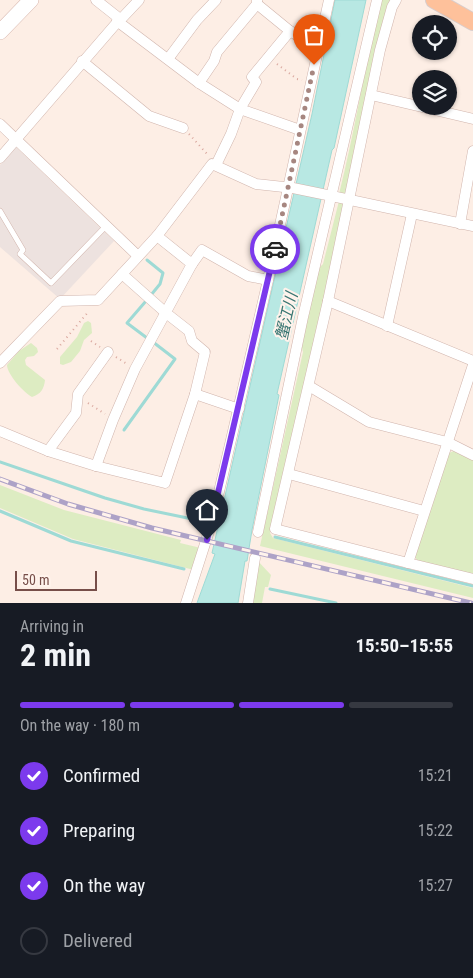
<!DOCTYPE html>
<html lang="en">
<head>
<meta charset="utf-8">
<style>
  :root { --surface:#171b24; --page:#242831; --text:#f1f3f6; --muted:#9ea1a6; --line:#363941; --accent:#7c3aed }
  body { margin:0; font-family:"Roboto Condensed","Noto Sans JP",sans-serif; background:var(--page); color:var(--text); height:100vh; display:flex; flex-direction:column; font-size:19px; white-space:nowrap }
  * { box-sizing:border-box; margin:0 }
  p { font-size:16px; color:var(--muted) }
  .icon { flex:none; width:28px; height:28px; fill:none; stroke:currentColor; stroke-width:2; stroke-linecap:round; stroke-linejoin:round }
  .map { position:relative; height:603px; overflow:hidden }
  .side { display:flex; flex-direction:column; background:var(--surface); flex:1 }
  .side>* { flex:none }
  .buttons { position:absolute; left:412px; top:15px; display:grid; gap:10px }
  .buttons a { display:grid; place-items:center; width:45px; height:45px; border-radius:50%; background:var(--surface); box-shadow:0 1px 4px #0004; font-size:25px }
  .scale { position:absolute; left:15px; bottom:12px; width:82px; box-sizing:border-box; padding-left:5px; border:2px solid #774e49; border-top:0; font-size:14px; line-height:18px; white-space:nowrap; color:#774e49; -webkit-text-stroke:4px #fff3ec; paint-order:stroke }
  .pin { position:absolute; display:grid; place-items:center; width:42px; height:42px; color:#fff; margin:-51px -21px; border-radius:50% 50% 50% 0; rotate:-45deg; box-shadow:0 0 5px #0007 }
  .pin .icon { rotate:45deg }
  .courier { position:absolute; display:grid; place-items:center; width:50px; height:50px; margin:-25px; border:4px solid #7c3aed; border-radius:50%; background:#fff; color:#222; box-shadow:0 1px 6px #0007 }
  .overview em { font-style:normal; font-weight:700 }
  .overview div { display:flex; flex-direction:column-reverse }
  .overview { display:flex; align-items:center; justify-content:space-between; height:85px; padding:0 20px }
  h1 { font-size:32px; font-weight:700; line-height:38px }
  .bar { display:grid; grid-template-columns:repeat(4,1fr); gap:8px 5px; align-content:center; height:60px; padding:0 20px }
  .bar i { height:6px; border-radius:4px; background:var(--line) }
  .bar .on { background:var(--accent) }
  .bar p { grid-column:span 4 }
  ol { padding:0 20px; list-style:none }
  li { display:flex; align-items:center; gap:15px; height:55px }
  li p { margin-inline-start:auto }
  li .icon { padding:5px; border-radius:50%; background:var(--accent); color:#fff; stroke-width:4 }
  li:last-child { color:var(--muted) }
  li i { width:28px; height:28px; border:2px solid var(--line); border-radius:50% }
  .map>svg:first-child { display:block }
  .industrial { fill:#ede2df }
  .green { fill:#ddecc2 }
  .water { fill:#b8e8e3; stroke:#9edad5 }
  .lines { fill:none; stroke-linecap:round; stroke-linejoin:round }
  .stream { stroke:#9edad5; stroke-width:3 }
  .service-casing { stroke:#d1b5ad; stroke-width:6 }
  .minor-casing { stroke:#d1b5ad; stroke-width:11 }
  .secondary-casing { stroke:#d7b5ac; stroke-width:16 }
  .primary-casing { stroke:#d9cdcc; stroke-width:18 }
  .path { stroke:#d9a79e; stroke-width:2; stroke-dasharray:1 4; stroke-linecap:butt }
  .service { stroke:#fff; stroke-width:5 }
  .minor { stroke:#fff; stroke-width:10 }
  .secondary { stroke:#fff; stroke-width:15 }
  .primary { stroke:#fec19b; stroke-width:16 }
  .rail-casing { stroke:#ada2c7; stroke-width:5 }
  .rail { stroke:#fff3ec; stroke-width:3; stroke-dasharray:9; stroke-linecap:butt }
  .done { stroke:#a68680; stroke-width:5; stroke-dasharray:0 9 }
  .route { stroke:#7c3aed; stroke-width:6 }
  .labels { text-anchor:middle; stroke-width:4; stroke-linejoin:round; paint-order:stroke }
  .water-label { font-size:16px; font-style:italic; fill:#397672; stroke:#fff3ec }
</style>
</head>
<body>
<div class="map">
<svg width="473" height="603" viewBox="0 0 473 603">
  <rect width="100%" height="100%" fill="#fdeee5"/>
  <path class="industrial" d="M16,147L114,241L60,299L0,247V165Z"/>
  <g class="green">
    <path d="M381,0H392L347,195L339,194C354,134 364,73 377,12Z"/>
    <path d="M339,201L345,202L305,386L270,533L273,538L473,588V598L260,546L303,352L301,344L319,268L323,264Z"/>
    <path d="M88,321L91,323L92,333L84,340L80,351L71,362L63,365L60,364V357L77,337L84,323Z"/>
    <path d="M31,343L37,348L38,352L34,356L27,357L25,360L26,365L45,380C44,389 41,394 32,397C24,393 7,374 7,365L19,351Z"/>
    <path d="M456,450L473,459V575L418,561L414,556L449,453Z"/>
    <path d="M0,485L64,510L181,540L180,543L201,548L194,570L73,539L0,508Z"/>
    <path d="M256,559L271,575L268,587H265L262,603H250Z"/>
  </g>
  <path class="water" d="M335,0H366L334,148L332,150L277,394L279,395L252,530L247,561H245L238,603H197L215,554L212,553L312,114Z"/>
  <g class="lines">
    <g class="stream">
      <path d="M147,260L163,273L160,284L151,295"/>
      <path d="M146,301L127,323L147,338"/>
      <path d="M124,430L175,359L153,342"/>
      <path d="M0,462L105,498L144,509L202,521"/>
      <path d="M0,511L71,541L184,569"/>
      <path d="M275,537L473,586"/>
      <path d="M270,589L336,603"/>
    </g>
    <defs>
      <path id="service" d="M0,211L23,250L20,254L51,283L106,226"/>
      <g id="minor">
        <path d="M96,0L120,19"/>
        <path d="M396,0L392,7L380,50L328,301L275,529L408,563"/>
        <path d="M257,4L290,31L318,48"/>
        <path d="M117,21L199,83L240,109L231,134L216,165"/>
        <path d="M290,31L252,77L256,82L240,109L300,130"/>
        <path d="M168,59L197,20L216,0"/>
        <path d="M82,61L149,116L183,128"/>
        <path d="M199,83L214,61L217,52L257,4V0"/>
        <path d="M371,95L473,119"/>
        <path d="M0,124L138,256"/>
        <path d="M0,158L120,19L123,17L139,0"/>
        <path d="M460,224L473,151"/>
        <path d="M192,264L202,250L248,276L268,280"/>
        <path d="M122,274L166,313L189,331L192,341L205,352L195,394L239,409"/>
        <path d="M328,301L473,361"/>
        <path d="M387,326L412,214"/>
        <path d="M0,363L60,301L98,300L157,236L212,164L256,184L293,188L327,195L473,226"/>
        <path d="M473,365L408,563L473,579"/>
        <path d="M309,386L369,422L447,442L473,455"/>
        <path d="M0,431L48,451L96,466L165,483L195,394"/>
        <path d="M48,451L76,413L78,394L108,352"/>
        <path d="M96,466L113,420L135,369L192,264L157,236"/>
        <path d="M289,474L424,511"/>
        <path d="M258,532L303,317L377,0"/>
        <path d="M186,603L212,522L268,280L329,0"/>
        <path d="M248,603L255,558"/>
      </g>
      <path id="secondary" d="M0,32L31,0"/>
      <path id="primary" d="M434,0L473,22"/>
    </defs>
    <use href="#service" class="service-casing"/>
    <use href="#minor" class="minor-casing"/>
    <use href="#secondary" class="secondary-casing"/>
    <use href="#primary" class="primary-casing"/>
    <g class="path">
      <path d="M277,64L297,79L302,80"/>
      <path d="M189,134L208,155"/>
      <path d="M91,341L100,347"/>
      <path d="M57,349L89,311"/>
      <path d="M116,357L127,364"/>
      <path d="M88,403L105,414"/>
    </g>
    <use href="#service" class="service"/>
    <use href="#minor" class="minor"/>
    <use href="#secondary" class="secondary"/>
    <use href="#primary" class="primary"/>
    <defs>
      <path id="rail" d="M0,479L68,504L152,528L471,603"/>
    </defs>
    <use href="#rail" class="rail-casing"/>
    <use href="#rail" class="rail"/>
  </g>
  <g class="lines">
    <path class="done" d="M275,249L314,65"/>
    <path class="route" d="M207,540L275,249"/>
  </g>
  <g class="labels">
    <g class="water-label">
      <text transform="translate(286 316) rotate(-77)" y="6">蟹江川</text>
    </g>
  </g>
</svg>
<div class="buttons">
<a><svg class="icon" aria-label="locate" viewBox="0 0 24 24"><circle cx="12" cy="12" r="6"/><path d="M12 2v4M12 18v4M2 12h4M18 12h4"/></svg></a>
<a><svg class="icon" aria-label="layers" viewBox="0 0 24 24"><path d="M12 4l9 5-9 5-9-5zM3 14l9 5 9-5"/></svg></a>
</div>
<div class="scale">50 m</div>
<div class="pin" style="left:314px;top:65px;background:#ea580c"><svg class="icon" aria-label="bag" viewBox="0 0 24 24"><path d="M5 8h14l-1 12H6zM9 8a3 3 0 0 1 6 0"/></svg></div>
<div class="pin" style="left:207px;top:540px;background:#1f2937"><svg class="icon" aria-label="home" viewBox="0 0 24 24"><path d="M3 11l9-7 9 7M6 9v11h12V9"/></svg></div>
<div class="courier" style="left:275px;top:249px"><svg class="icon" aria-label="car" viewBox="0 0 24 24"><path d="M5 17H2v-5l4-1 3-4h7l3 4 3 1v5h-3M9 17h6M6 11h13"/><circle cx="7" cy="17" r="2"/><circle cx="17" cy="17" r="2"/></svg></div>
</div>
<section class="side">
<div class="overview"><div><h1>2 min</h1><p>Arriving in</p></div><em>15:50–15:55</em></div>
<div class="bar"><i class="on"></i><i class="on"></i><i class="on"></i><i></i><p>On the way · 180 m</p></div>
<ol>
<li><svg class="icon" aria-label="check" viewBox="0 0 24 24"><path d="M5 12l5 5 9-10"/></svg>Confirmed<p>15:21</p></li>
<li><svg class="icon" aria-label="check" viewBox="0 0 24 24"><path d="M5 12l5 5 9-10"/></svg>Preparing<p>15:22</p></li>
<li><svg class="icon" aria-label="check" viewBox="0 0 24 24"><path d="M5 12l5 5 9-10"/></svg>On the way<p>15:27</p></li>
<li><i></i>Delivered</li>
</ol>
</section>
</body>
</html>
